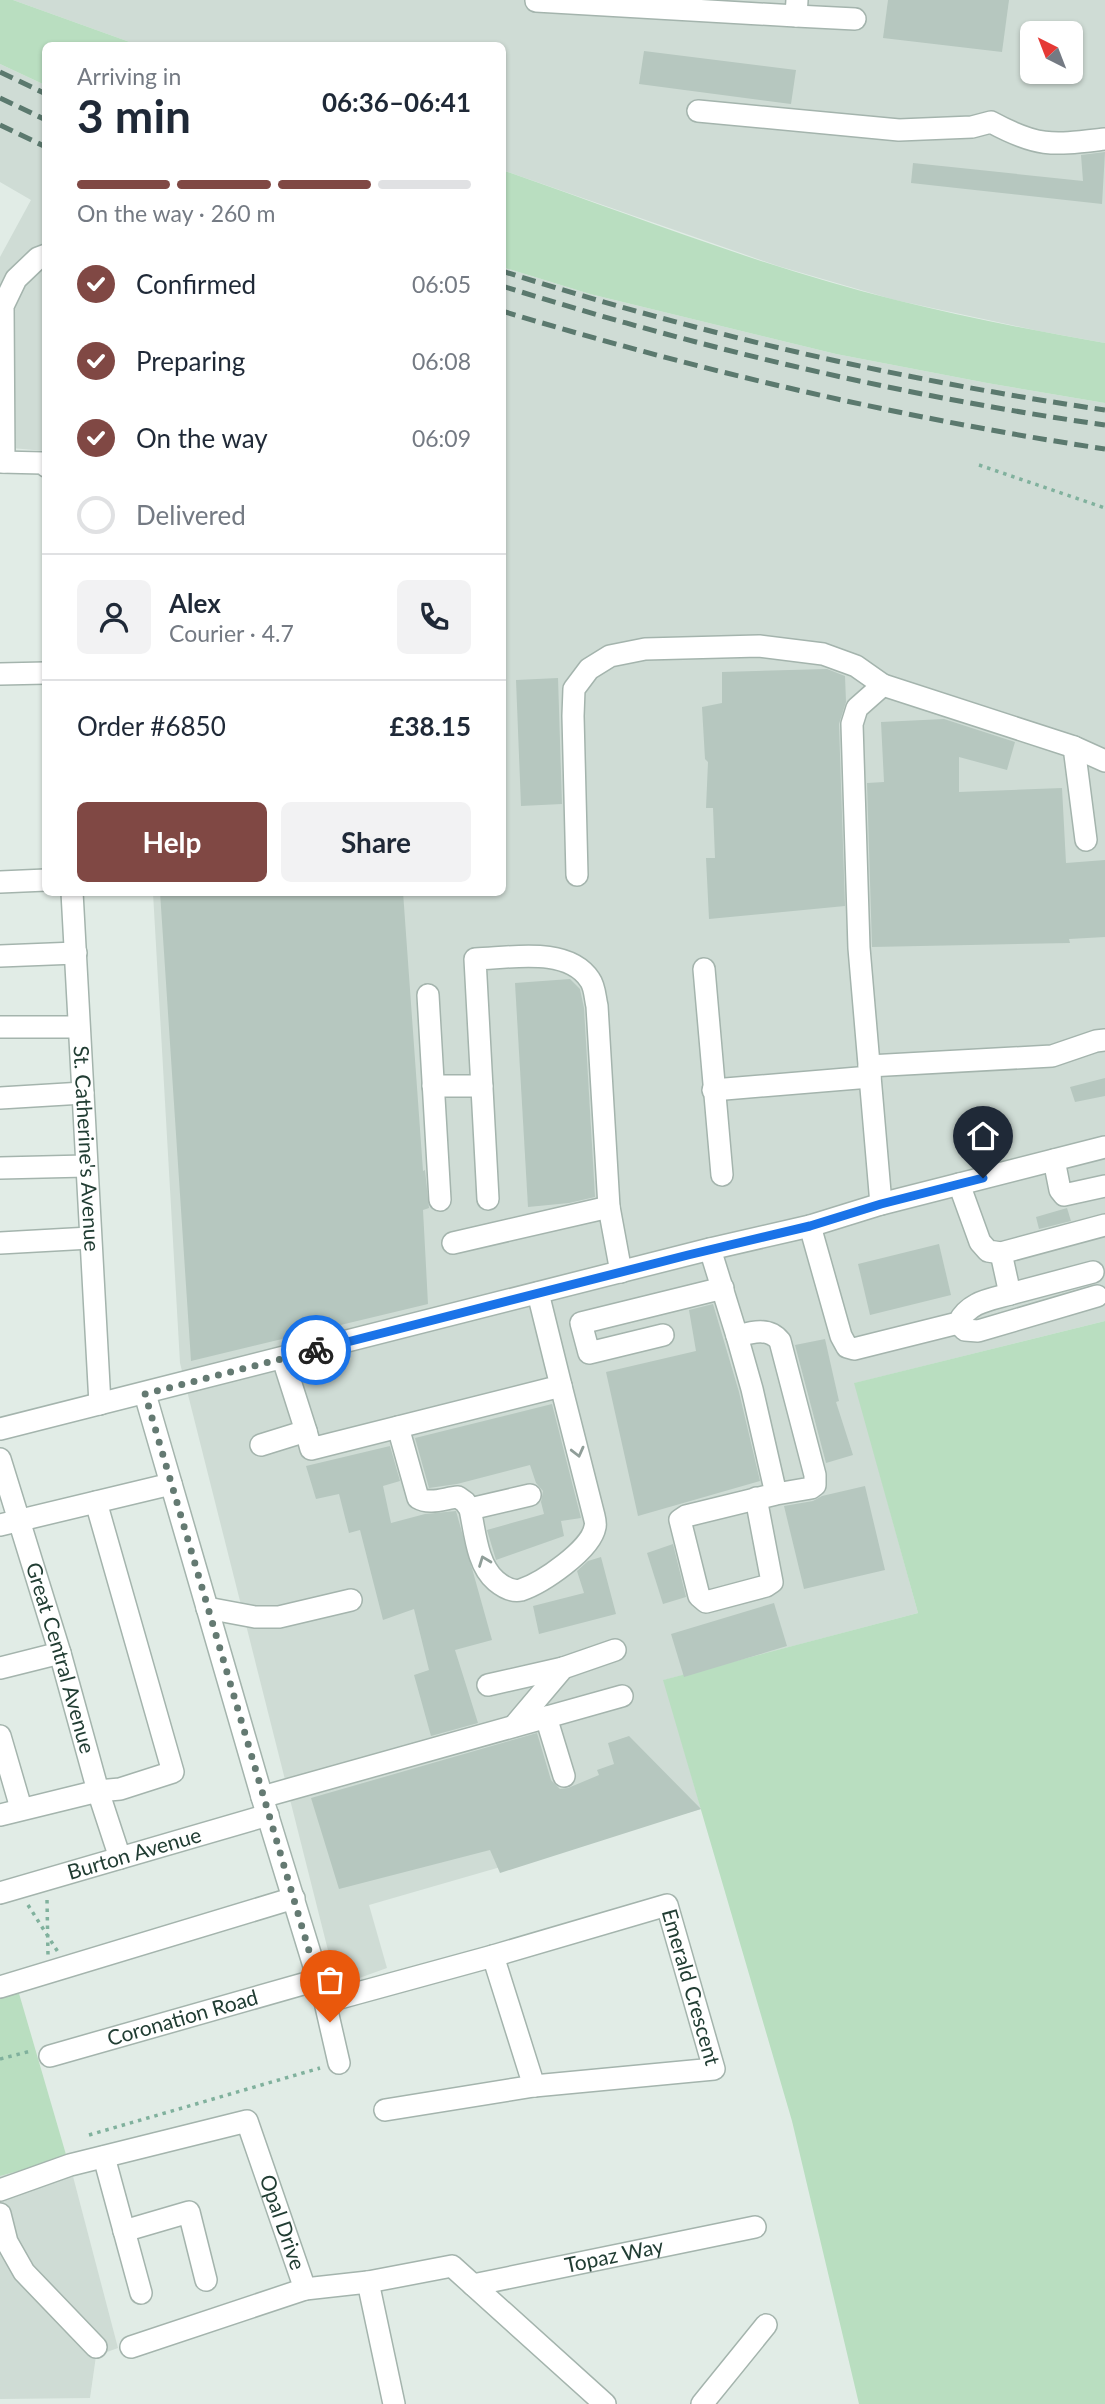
<!DOCTYPE html>
<html lang="en">
<head>
<meta charset="utf-8">
<style>
  :root { --surface:#fff; --page:#f2f2f3; --text:#1f2937; --muted:#747a83; --line:#e0e1e3; --accent:#804844 }
  body { margin:0; font-family:Lato,sans-serif; background:var(--page); color:var(--text); height:100vh; display:flex; flex-direction:column; font-size:26px; white-space:nowrap }
  * { box-sizing:border-box; margin:0 }
  p { font-size:23px; color:var(--muted) }
  .icon { flex:none; width:38px; height:38px; fill:none; stroke:currentColor; stroke-width:2; stroke-linecap:round; stroke-linejoin:round }
  .map { position:relative; flex:1; overflow:hidden }
  .details { position:absolute; left:42px; top:42px; width:464px; height:854px; display:flex; flex-direction:column; background:var(--surface); border-radius:10px; box-shadow:0 2px 5px #0004 }
  .details>* { flex:none }
  .needle { width:46px; rotate:318deg }
  .tools { position:absolute; left:1020px; top:21px; display:grid; gap:14px }
  .tools a { display:grid; place-items:center; width:63px; height:63px; border-radius:10px; background:var(--surface); box-shadow:0 2px 5px #0004; font-size:35px }
  .pin { position:absolute; display:grid; place-items:center; width:60px; height:60px; color:#fff; margin:-72px -30px; border-radius:50% 50% 50% 0; rotate:-45deg; box-shadow:0 0 7px #0007 }
  .pin .icon { rotate:45deg }
  .courier { position:absolute; display:grid; place-items:center; width:70px; height:70px; margin:-35px; border:5px solid #1a73e8; border-radius:50%; background:#fff; color:#222; box-shadow:0 2px 9px #0007 }
  .head em { font-style:normal; font-weight:700 }
  .head div { display:flex; flex-direction:column-reverse }
  .head { display:flex; align-items:center; justify-content:space-between; height:119px; padding:0 35px }
  h1 { font-size:46px; font-weight:700; line-height:52px }
  .bar { display:grid; grid-template-columns:repeat(4,1fr); gap:10px 7px; align-content:center; height:84px; padding:0 35px }
  .bar i { height:9px; border-radius:5px; background:var(--line) }
  .bar .active { background:var(--accent) }
  .bar p { grid-column:span 4 }
  .line { display:flex; align-items:center; gap:18px; padding:0 35px; border-top:2px solid var(--line) }
  .line div { flex:1 }
  .round { display:grid; place-items:center; flex:none; width:74px; height:74px; border-radius:10px; background:var(--page) }
  ol { padding:0 35px; list-style:none }
  li { display:flex; align-items:center; gap:21px; height:77px }
  li p { margin-inline-start:auto }
  li .icon { padding:7px; border-radius:50%; background:var(--accent); color:#fff; stroke-width:4 }
  li:last-child { color:var(--muted) }
  li i { width:38px; height:38px; border:4px solid var(--line); border-radius:50% }
  .action { display:flex; gap:14px; margin-top:auto; padding:14px 35px }
  .action a { flex:1; height:80px; border-radius:10px; background:var(--accent); color:#fff; font-size:28px; font-weight:700; line-height:80px; text-align:center }
  .action a+a { background:var(--page); color:var(--text) }
  .map>svg:first-child { display:block }
  .built { fill:#cfdcd5; fill-rule:evenodd }
  .green { fill:#b9dec0 }
  .building { fill:#b6c7bf }
  .lines { fill:none; stroke-linecap:round; stroke-linejoin:round }
  .minor-casing { stroke:#a4b4ad; stroke-width:24 }
  .path { stroke:#80b19d; stroke-width:3.5; stroke-dasharray:3.5 5; stroke-linecap:butt }
  .minor { stroke:#fff; stroke-width:21 }
  .rail { stroke:#5b796e; stroke-width:5; stroke-dasharray:14 7; stroke-linecap:butt }
  .oneway { stroke:#909e99 }
  .done { stroke:#647a72; stroke-width:7; stroke-dasharray:0 12.6 }
  .route { stroke:#1a73e8; stroke-width:9 }
  .labels { text-anchor:middle; stroke-width:5; stroke-linejoin:round; paint-order:stroke }
  .street-label { font-size:21px; fill:#213d33; stroke:#f1f8f4 }
</style>
</head>
<body>
<div class="map">
<svg width="1105" height="2404" viewBox="0 0 1105 2404">
  <rect width="100%" height="100%" fill="#e1ece6"/>
  <g class="built">
    <path d="M13,0H1105V343L1039,331L895,300L778,266L502,170V46L138,45ZM1032,33H1071V72H1032Z"/>
    <path d="M0,64L45,85V451L0,447V257L31,200L0,182Z"/>
    <path d="M502,267L590,294L836,354L987,383L1105,403V1321L855,1383L918,1613L664,1680L701,1809L369,1905L387,1968L337,1986L180,1363L153,893L502,892Z"/>
    <path d="M67,2158L70,2165L118,2348L96,2356L90,2398L0,2399V2176Z"/>
  </g>
  <g class="green">
    <path d="M0,0H13L138,45L46,46L45,85L0,64Z"/>
    <path d="M502,170C632,215 762,267 896,300C965,317 1035,331 1105,343V403L987,383L836,354L590,294L502,267Z"/>
    <path d="M1105,1321V2404H859L792,2121L663,1680L918,1613L854,1383Z"/>
    <path d="M18,1990L67,2158L0,2176V1995Z"/>
  </g>
  <g class="building">
    <path d="M888,0H1009L1002,52L883,38Z"/>
    <path d="M644,51L796,70L791,104L639,84Z"/>
    <path d="M1105,152L1102,204L911,183L913,163L1083,181L1081,155Z"/>
    <path d="M827,669L845,676L846,702L839,724L845,906L709,919L706,858H715L713,808H706L708,762L705,759L702,707L722,703V672Z"/>
    <path d="M558,678L562,804L521,806L516,680Z"/>
    <path d="M944,719L1015,742L1007,770L959,757V792L1062,788L1066,863L1105,860V937L1069,939L1070,943L872,947L867,783L884,782L881,722Z"/>
    <path d="M160,892H403L423,1171L425,1170L429,1208L423,1210L428,1304L191,1361Z"/>
    <path d="M570,979L580,989L584,1008L595,1197L569,1203L528,1207L515,983Z"/>
    <path d="M1105,1078V1096L1075,1102L1070,1087Z"/>
    <path d="M1067,1208L1071,1221L1039,1229L1036,1217Z"/>
    <path d="M939,1244L951,1295L870,1315L858,1264Z"/>
    <path d="M713,1304L739,1392L760,1481L638,1516L606,1372L696,1351L689,1310Z"/>
    <path d="M825,1339L839,1401L836,1402L853,1455L826,1463L795,1345Z"/>
    <path d="M552,1404L581,1518L561,1521L564,1536L496,1560L487,1530L544,1514L541,1502L543,1491L536,1483L530,1465L457,1484L429,1488L415,1438Z"/>
    <path d="M390,1446L400,1481L383,1486L391,1523L425,1514L456,1511L492,1640L455,1650L478,1723L431,1736L414,1675L429,1670L414,1609L383,1620L360,1530L349,1533L339,1494L316,1499L306,1466Z"/>
    <path d="M865,1486L885,1570L804,1589L784,1506L813,1501L822,1496Z"/>
    <path d="M673,1544L686,1597L663,1604L647,1553Z"/>
    <path d="M601,1557L616,1614L539,1634L533,1606L584,1593L577,1571L588,1561Z"/>
    <path d="M774,1603L787,1646L684,1677L671,1634Z"/>
    <path d="M537,1733L551,1780L560,1789L568,1788L599,1775L597,1770L614,1764L608,1743L629,1736L701,1809L500,1873L490,1850L339,1889L311,1798Z"/>
  </g>
  <g class="lines">
    <defs>
      <g id="minor">
        <path d="M536,1L796,16L797,0"/>
        <path d="M796,16L855,19"/>
        <path d="M698,111L899,130L972,127L991,122C1039,148 1053,145 1105,139"/>
        <path d="M0,462L43,463L46,466"/>
        <path d="M4,462L3,306L16,279L38,258L46,255"/>
        <path d="M0,674L46,673"/>
        <path d="M1074,747L1086,840"/>
        <path d="M577,875L573,716L574,689L589,669L610,656L645,649L759,646L823,654L856,666L883,685L1074,747L1105,761"/>
        <path d="M0,882L46,880"/>
        <path id="s1" d="M72,892L100,1404"/>
        <path d="M0,956L76,953"/>
        <path d="M704,969L722,1175"/>
        <path d="M428,995L440,1200"/>
        <path d="M0,1027H78"/>
        <path d="M869,1066L1052,1056L1096,1041L1105,1040"/>
        <path d="M433,1086H482"/>
        <path d="M713,1090L870,1077"/>
        <path d="M0,1098L83,1093"/>
        <path d="M1054,1160L1060,1190L1064,1195L1105,1186"/>
        <path d="M0,1168L86,1166"/>
        <path d="M959,1184L980,1242L988,1251L1001,1253L1105,1225"/>
        <path d="M488,1199L475,959C510,958 568,946 590,980C595,987 595,998 597,1006L609,1207"/>
        <path d="M881,1204L859,948L852,724L857,708L883,685"/>
        <path d="M810,1226L841,1336L847,1347L854,1349L958,1323C969,1302 988,1300 1010,1294"/>
        <path d="M0,1243L90,1238"/>
        <path d="M453,1243L609,1207L621,1272"/>
        <path d="M710,1249L737,1336"/>
        <path d="M1001,1253L1010,1294L1093,1272"/>
        <path d="M958,1323L965,1330L978,1331L1097,1296"/>
        <path d="M663,1335L589,1353L581,1323L723,1288"/>
        <path d="M145,1394L262,1797L325,2002L339,2063"/>
        <path d="M398,1427L418,1498C430,1505 445,1498 458,1497L465,1502L470,1509C475,1532 477,1565 496,1581C502,1586 512,1592 521,1590C542,1583 591,1550 595,1527C596,1524 595,1520 594,1516L561,1386"/>
        <path d="M0,1429L710,1249L810,1226L881,1204L1105,1147"/>
        <path d="M306,1431L311,1449L561,1386L538,1293"/>
        <path d="M261,1445L306,1431L283,1359"/>
        <path id="s2" d="M0,1459L60,1653L98,1791L120,1858"/>
        <path d="M756,1498L772,1582L766,1586L706,1602L699,1596L680,1520L686,1516L776,1494L752,1389L737,1336C752,1332 769,1327 780,1341L815,1475V1485L811,1488L776,1494"/>
        <path d="M470,1509L530,1495"/>
        <path d="M0,1525L171,1484"/>
        <path d="M207,1608L255,1617H279L351,1600"/>
        <path d="M0,1668L60,1653"/>
        <path d="M488,1685L563,1668"/>
        <path d="M546,1717L564,1776"/>
        <path d="M514,1726L563,1668L615,1650"/>
        <path d="M0,1736L21,1808"/>
        <path d="M262,1797L622,1696"/>
        <path d="M0,1815L98,1791L120,1789L173,1772L96,1502"/>
        <path id="s3" d="M0,1893L268,1815"/>
        <path d="M493,1956L534,2086"/>
        <path d="M0,1987L294,1898"/>
        <path id="s4" d="M325,2002L493,1956L667,1905L714,2069L534,2086L385,2110"/>
        <path id="s5" d="M50,2056L317,1980"/>
        <path d="M104,2157L141,2293"/>
        <path id="s6" d="M0,2190L70,2165L247,2121L305,2289L131,2347"/>
        <path d="M0,2214L7,2242L24,2272L96,2347"/>
        <path d="M124,2231L189,2212L206,2280"/>
        <path d="M368,2282L394,2404"/>
        <path id="s7" d="M473,2285L755,2227"/>
        <path d="M305,2289L368,2282L452,2266L605,2404"/>
        <path d="M702,2404L766,2325"/>
      </g>
    </defs>
    <use href="#minor" class="minor-casing"/>
    <g class="path">
      <path d="M979,465L1105,508"/>
      <path d="M47,1900L48,1955"/>
      <path d="M28,1905L58,1952"/>
      <path d="M0,2059L31,2051"/>
      <path d="M89,2135L320,2068"/>
    </g>
    <use href="#minor" class="minor"/>
    <g class="rail">
      <path d="M0,72L46,94"/>
      <path d="M0,98L46,120"/>
      <path d="M0,125L46,147"/>
      <path d="M502,271C699,334 900,380 1105,410"/>
      <path d="M502,286C699,348 901,396 1105,425"/>
      <path d="M502,311C700,371 901,418 1105,449"/>
    </g>
  </g>
  <defs><path id="oneway-chevron" d="M-2-3.5L2.5 0L-2 3.5" fill="none" stroke-width="1.6" stroke-linecap="round" stroke-linejoin="round" transform="scale(1.75)"/></defs>
  <g class="oneway">
    <use href="#oneway-chevron" transform="translate(578 1452) rotate(76)"/>
    <use href="#oneway-chevron" transform="translate(484 1561) rotate(-111)"/>
  </g>
  <g class="lines">
    <path class="done" d="M316,1350L145,1394L330,2022"/>
    <path class="route" d="M316,1350L688,1255L810,1226L881,1204L983,1178"/>
  </g>
  <g class="labels">
    <g class="street-label">
      <text dy="7" stroke="none"><textPath href="#s1" startOffset="257">St. Catherine's Avenue</textPath></text>
      <text dy="7" stroke="none"><textPath href="#s2" startOffset="208">Great Central Avenue</textPath></text>
      <text dy="7" stroke="none"><textPath href="#s3" startOffset="140">Burton Avenue</textPath></text>
      <text dy="7" stroke="none"><textPath href="#s4" startOffset="441">Emerald Crescent</textPath></text>
      <text dy="7" stroke="none"><textPath href="#s5" startOffset="138">Coronation Road</textPath></text>
      <text dy="7" stroke="none"><textPath href="#s6" startOffset="364">Opal Drive</textPath></text>
      <text dy="7" stroke="none"><textPath href="#s7" startOffset="144">Topaz Way</textPath></text>
    </g>
  </g>
</svg>
<div class="tools">
<a><svg class="needle" viewBox="-14 -14 28 28"><path d="M0-13l5 13h-10z" fill="#e53935"/><path d="M0 13l5-13h-10z" fill="#747a83"/></svg></a>
</div>
<div class="pin" style="left:330px;top:2022px;background:#ea580c"><svg class="icon" aria-label="bag" viewBox="0 0 24 24"><path d="M5 8h14l-1 12H6zM9 8a3 3 0 0 1 6 0"/></svg></div>
<div class="pin" style="left:983px;top:1178px;background:#1f2937"><svg class="icon" aria-label="home" viewBox="0 0 24 24"><path d="M3 11l9-7 9 7M6 9v11h12V9"/></svg></div>
<div class="courier" style="left:316px;top:1350px"><svg class="icon" aria-label="bike" viewBox="0 0 24 24"><circle cx="6" cy="16" r="4"/><circle cx="18" cy="16" r="4"/><path d="M6 16l4-8h5l3 8M10 8l3 8H6M13 5h3"/></svg></div>
<section class="details">
<div class="head"><div><h1>3 min</h1><p>Arriving in</p></div><em>06:36–06:41</em></div>
<div class="bar"><i class="active"></i><i class="active"></i><i class="active"></i><i></i><p>On the way · 260 m</p></div>
<ol>
<li><svg class="icon" aria-label="check" viewBox="0 0 24 24"><path d="M5 12l5 5 9-10"/></svg>Confirmed<p>06:05</p></li>
<li><svg class="icon" aria-label="check" viewBox="0 0 24 24"><path d="M5 12l5 5 9-10"/></svg>Preparing<p>06:08</p></li>
<li><svg class="icon" aria-label="check" viewBox="0 0 24 24"><path d="M5 12l5 5 9-10"/></svg>On the way<p>06:09</p></li>
<li><i></i>Delivered</li>
</ol>
<div class="line" style="height:126px"><a class="round"><svg class="icon" aria-label="person" viewBox="0 0 24 24"><circle cx="12" cy="8" r="4"/><path d="M4 21q1-7 8-7t8 7"/></svg></a><div><b>Alex</b><p>Courier · 4.7</p></div><a class="round"><svg class="icon" aria-label="phone" viewBox="0 0 24 24"><path d="M5 4h4l2 5-3 2q2 4 5 5l2-3 5 2v4C11 20 4 13 5 4z"/></svg></a></div>
<div class="line" style="height:91px"><div>Order #6850</div><b>£38.15</b></div>
<div class="action"><a>Help</a><a>Share</a></div>
</section>
</div>
</body>
</html>
